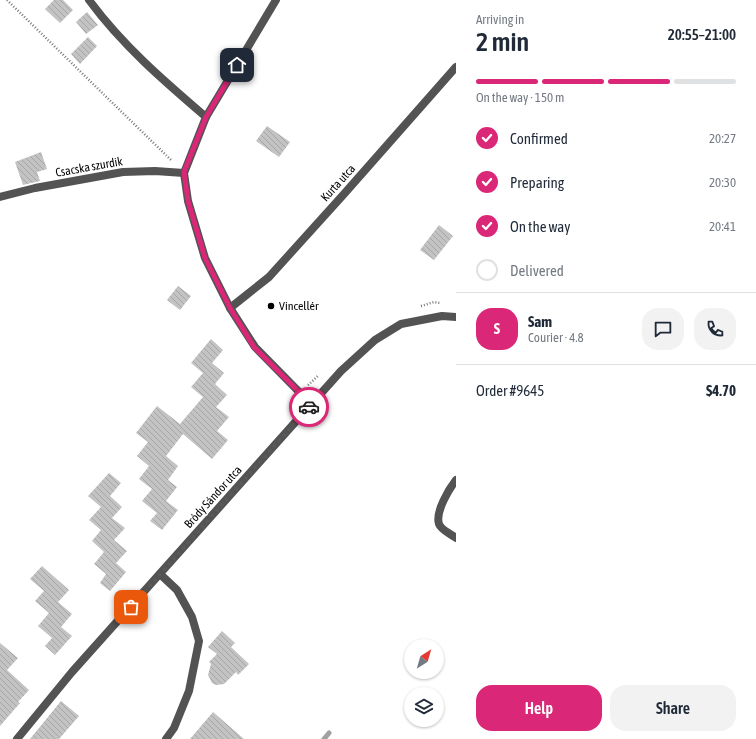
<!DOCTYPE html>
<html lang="en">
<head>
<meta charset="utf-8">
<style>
  :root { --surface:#fff; --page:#f2f2f3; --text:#1f2937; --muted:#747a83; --line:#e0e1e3; --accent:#db2777 }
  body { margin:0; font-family:"Asap Condensed",sans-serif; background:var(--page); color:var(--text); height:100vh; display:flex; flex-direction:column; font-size:15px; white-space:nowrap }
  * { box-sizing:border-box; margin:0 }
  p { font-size:13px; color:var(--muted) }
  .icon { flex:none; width:22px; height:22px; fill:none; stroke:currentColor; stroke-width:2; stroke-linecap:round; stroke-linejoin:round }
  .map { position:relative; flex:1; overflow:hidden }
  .drawer { display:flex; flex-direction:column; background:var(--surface); width:300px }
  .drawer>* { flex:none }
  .needle { width:26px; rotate:37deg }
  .controls { position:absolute; left:404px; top:639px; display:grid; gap:8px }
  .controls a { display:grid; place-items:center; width:40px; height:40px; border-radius:50%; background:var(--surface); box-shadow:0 1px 3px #0004; font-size:20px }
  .pin { position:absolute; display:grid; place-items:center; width:34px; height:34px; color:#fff; margin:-17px; border-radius:8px; box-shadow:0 2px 6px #0006 }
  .courier { position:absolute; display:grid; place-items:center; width:40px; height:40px; margin:-20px; border:3px solid #db2777; border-radius:50%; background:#fff; color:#222; box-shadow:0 1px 5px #0007 }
  .summary em { font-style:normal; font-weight:600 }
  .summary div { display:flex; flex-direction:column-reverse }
  .summary { display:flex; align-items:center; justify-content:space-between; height:68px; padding:0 20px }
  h1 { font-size:26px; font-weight:600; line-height:30px }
  .bar { display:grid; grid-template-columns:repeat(4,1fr); gap:6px 4px; align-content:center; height:48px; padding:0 20px }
  .bar i { height:5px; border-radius:3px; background:var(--line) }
  .bar .current { background:var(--accent) }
  .bar p { grid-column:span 4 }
  .line { display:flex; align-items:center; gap:10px; padding:0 20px; border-top:1px solid var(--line) }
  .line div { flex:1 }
  .round { display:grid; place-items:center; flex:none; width:42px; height:42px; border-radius:16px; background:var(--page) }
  ol { padding:0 20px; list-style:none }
  li { display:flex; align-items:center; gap:12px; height:44px }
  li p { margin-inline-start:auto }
  li .icon { padding:4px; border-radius:50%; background:var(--accent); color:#fff; stroke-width:4 }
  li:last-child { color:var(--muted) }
  li i { width:22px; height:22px; border:2px solid var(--line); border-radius:50% }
  .button { display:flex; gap:8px; margin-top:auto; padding:8px 20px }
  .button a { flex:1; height:46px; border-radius:16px; background:var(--accent); color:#fff; font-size:16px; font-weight:600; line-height:46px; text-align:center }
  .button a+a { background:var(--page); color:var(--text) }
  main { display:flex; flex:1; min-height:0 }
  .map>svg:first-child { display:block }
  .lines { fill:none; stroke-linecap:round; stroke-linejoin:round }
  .stream { stroke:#a1a1a1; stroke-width:5 }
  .building { fill:url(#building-back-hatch) }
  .path { stroke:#757575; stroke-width:2.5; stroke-dasharray:1 2; stroke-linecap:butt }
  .service { stroke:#535353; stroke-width:8 }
  .minor { stroke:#535353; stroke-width:8 }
  .done { stroke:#595959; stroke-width:4; stroke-dasharray:0 7.2 }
  .route { stroke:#db2777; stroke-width:5 }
  .poi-dot { fill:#000; stroke:#fff; stroke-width:1.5 }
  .labels { text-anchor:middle; stroke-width:3; stroke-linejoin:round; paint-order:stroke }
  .street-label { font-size:12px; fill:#000; stroke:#fff }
  .poi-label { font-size:12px; fill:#000; stroke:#fff; text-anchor:start }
</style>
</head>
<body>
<main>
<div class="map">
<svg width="456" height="739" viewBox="0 0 456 739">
  <defs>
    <pattern id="building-back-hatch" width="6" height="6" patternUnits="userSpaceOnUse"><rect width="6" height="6" fill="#c3c3c3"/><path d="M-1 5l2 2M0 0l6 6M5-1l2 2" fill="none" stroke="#a6a6a6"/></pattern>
  </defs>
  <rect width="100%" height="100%" fill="#fff"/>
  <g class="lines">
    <path class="stream" d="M324,739L329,733"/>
  </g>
  <g class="building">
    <path d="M54,0H63L73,10L60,23L45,9Z"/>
    <path d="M87,12L98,25L86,34L76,22Z"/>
    <path d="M88,37L97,46L80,64L71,54Z"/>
    <path d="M267,126L290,142L279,157L256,141Z"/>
    <path d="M41,152L47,169L37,172L40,181L23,185L15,162Z"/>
    <path d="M439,225L453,236L434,260L420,250Z"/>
    <path d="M178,286L191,296L180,310L167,300Z"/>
    <path d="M211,339L223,350L212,363L224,373L215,384L227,395L216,407L229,417L217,431L228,440L212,459L183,434L166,456L178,466L168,480L177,487L166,501L178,510L162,530L150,521L157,513L142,501L152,489L139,479L149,466L137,456L148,442L136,433L157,406L180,424L203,397L191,387L203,373L191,363Z"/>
    <path d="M109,473L121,483L110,496L122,507L112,518L125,528L114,540L127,551L116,563L126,572L110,591L100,583L106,574L94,564L104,552L92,541L101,530L89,520L101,507L88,496Z"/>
    <path d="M42,566L69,590L58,602L72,614L61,627L72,636L55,655L45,646L52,638L38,626L49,613L35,601L44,591L30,579Z"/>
    <path d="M222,631L235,643L231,647L249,664L238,675L236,672L224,684L216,685L212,683L208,675L211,664L209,662L217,654L208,647Z"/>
    <path d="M0,643L18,658L7,670L29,690L18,702L20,703L0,726Z"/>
    <path d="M61,701L79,716L59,739H30Z"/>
    <path d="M213,712L244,739H190Z"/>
  </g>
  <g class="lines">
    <g class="path">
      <path d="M7,0L171,160"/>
      <path d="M421,306L434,302L440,303"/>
      <path d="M308,385L319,375"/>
    </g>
    <path class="service" d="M456,480C449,489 435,512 439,524C441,530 451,534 456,538"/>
    <g class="minor">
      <path d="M89,0C122,45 164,81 206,117"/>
      <path d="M276,0L206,117L184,173L188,201L205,258L230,308L255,347L311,404"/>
      <path d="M0,197L35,188L123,172L155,171L184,173"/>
      <path d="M230,308L269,277L344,194L456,67"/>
      <path d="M160,574L177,590L192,617L199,641L189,691L174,728L166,739"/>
      <path d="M17,739L72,672L341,371L375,340L401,324L442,316L456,317"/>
    </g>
  </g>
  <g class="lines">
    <path class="done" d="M131,607L309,407"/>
    <path class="route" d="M237,65L206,117L184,172L188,201L205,258L230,308L254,347L311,404L309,407"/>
  </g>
  <circle class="poi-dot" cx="271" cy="306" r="4"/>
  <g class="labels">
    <g class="street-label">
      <text transform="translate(89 167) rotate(-10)" y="4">Csacska szurdik</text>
      <text transform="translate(338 183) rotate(-48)" y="4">Kurta utca</text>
      <text transform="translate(213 497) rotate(-48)" y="4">Bródy Sándor utca</text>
    </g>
    <g class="poi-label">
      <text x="279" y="310">Vincellér</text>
    </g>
  </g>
</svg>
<div class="controls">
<a><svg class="needle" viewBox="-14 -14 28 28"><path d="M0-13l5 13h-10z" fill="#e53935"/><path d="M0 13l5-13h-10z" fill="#747a83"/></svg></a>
<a><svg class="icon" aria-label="layers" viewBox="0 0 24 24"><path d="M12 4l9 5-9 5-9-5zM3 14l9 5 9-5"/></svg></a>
</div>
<div class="pin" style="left:131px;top:607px;background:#ea580c"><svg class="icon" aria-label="bag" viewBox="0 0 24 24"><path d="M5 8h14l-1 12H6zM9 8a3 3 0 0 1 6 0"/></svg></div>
<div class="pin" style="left:237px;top:65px;background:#1f2937"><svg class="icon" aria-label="home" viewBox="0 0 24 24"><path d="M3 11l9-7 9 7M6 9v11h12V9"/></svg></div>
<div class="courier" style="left:309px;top:407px"><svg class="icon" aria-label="car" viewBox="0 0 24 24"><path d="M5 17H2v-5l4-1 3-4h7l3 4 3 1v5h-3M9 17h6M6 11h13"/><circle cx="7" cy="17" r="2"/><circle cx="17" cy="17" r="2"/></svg></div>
</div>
<section class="drawer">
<div class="summary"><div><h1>2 min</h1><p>Arriving in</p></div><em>20:55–21:00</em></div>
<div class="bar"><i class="current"></i><i class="current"></i><i class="current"></i><i></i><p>On the way · 150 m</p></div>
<ol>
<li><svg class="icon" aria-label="check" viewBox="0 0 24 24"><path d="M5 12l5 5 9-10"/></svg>Confirmed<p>20:27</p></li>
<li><svg class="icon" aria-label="check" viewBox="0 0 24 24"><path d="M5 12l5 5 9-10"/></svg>Preparing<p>20:30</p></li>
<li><svg class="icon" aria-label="check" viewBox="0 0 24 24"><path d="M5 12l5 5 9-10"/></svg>On the way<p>20:41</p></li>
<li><i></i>Delivered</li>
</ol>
<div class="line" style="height:72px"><b class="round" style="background:var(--accent);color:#fff">S</b><div><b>Sam</b><p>Courier · 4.8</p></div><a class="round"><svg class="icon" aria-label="chat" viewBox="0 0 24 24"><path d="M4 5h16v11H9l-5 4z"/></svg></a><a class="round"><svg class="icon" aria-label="phone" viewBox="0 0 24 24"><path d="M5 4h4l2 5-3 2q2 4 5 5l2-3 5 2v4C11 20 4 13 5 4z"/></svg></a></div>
<div class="line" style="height:52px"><div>Order #9645</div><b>$4.70</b></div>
<div class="button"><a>Help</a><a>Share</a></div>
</section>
</main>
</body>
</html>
